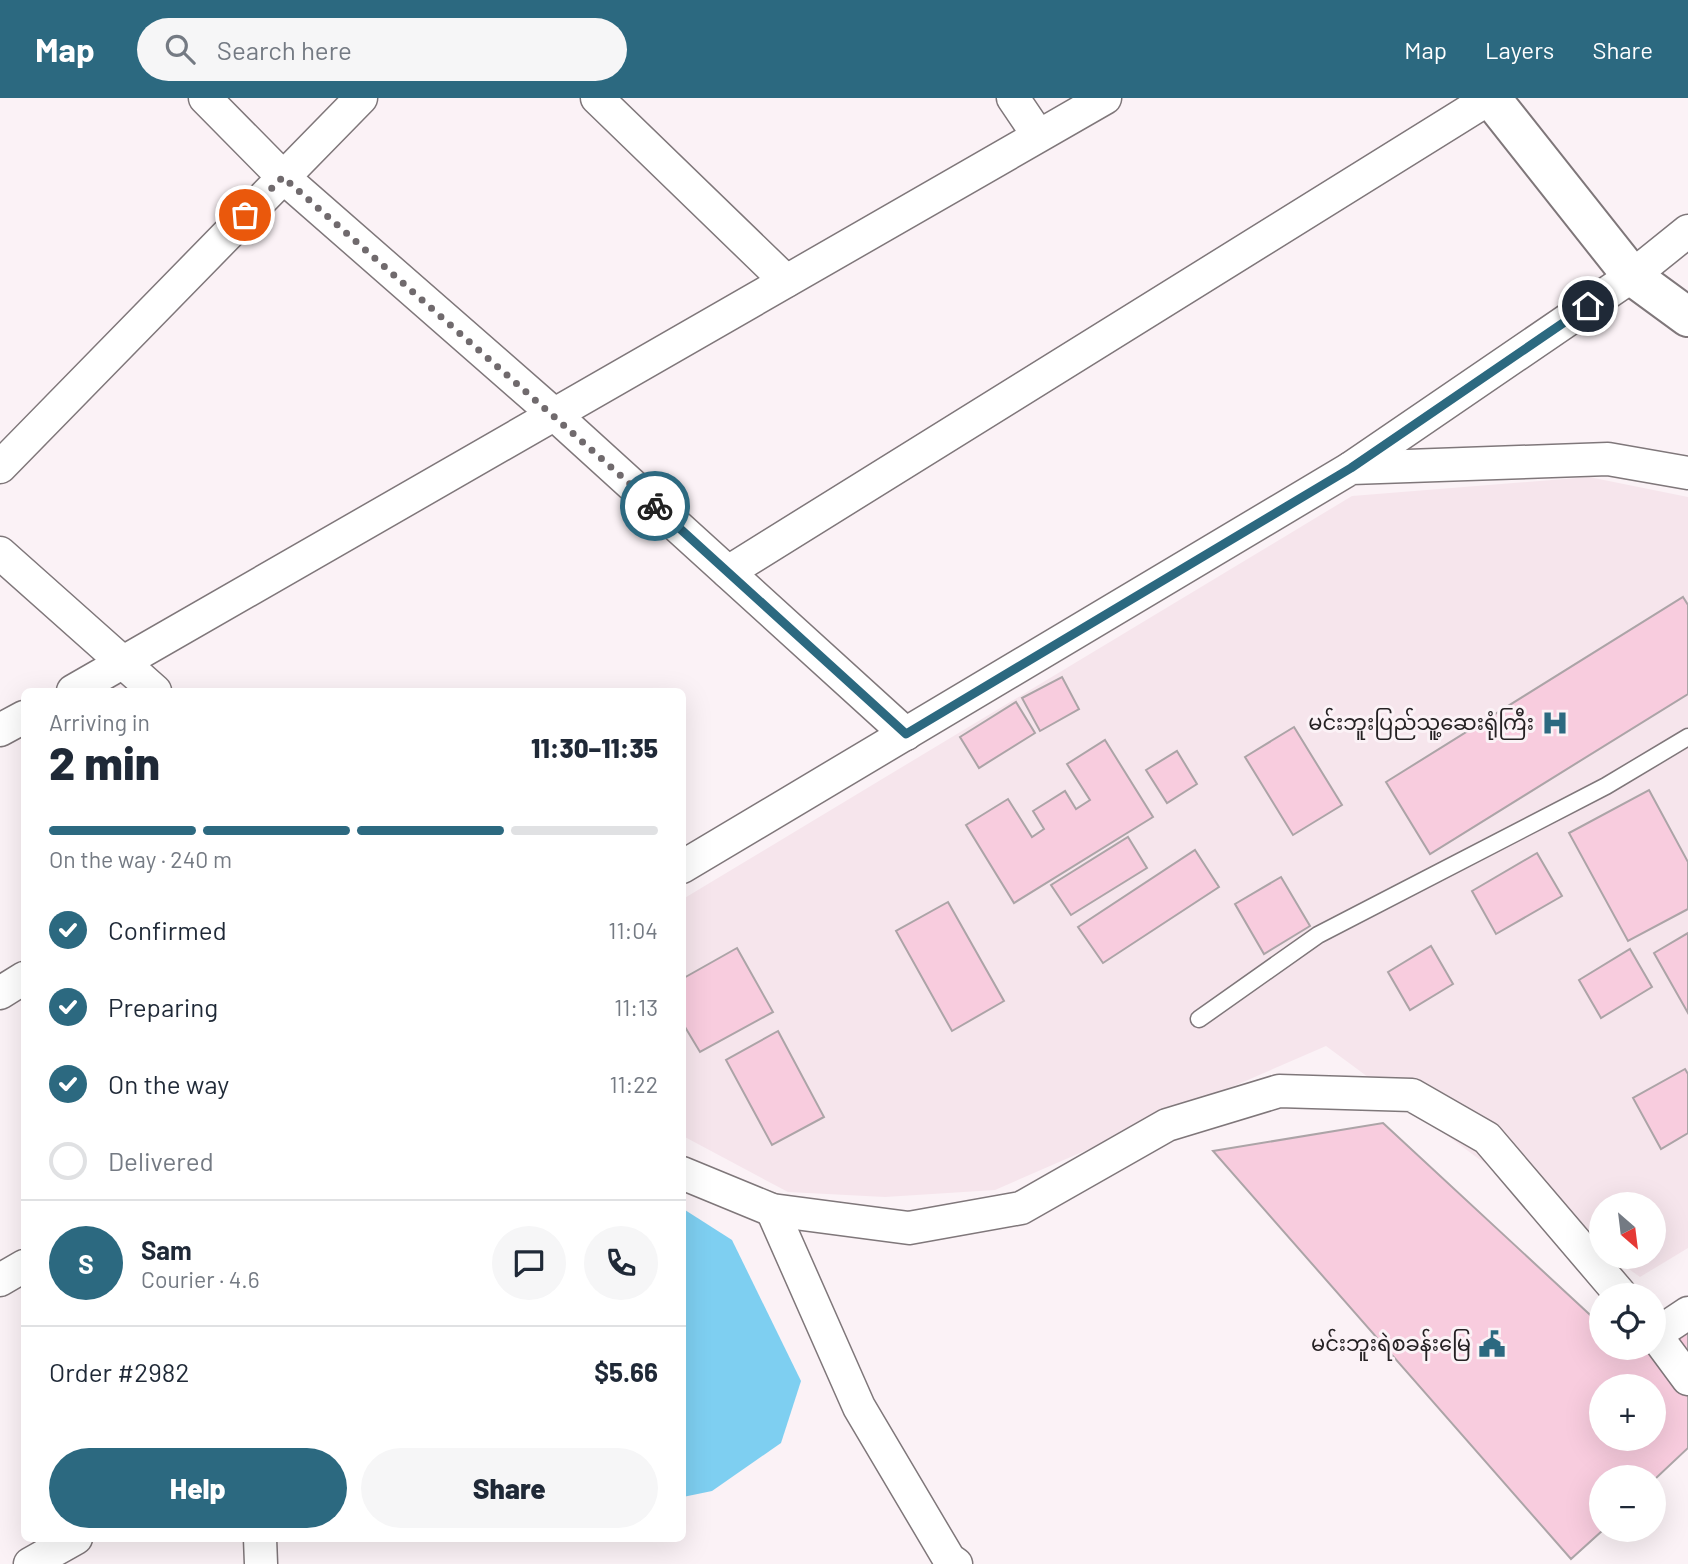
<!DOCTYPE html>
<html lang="en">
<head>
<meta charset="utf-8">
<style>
  :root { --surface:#fff; --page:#f6f6f7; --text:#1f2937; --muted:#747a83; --line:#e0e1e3; --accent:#2c6980 }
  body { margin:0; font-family:Barlow,"Noto Sans Myanmar",sans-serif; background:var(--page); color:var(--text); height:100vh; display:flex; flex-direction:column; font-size:26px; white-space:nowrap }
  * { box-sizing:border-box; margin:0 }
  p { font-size:23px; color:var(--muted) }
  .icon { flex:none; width:38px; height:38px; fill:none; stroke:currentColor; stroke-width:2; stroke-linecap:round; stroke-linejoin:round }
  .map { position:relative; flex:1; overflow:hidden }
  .side { position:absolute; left:21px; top:590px; width:665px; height:854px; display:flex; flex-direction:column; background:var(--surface); border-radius:10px; box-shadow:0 7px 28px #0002 }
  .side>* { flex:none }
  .needle { width:46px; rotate:152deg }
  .fabs { position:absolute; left:1589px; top:1094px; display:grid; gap:14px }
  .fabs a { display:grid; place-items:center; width:77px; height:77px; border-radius:50%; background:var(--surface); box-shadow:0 7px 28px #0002; font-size:35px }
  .pin { position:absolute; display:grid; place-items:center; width:60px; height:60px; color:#fff; margin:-30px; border:4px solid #fff; border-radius:50%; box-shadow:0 2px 7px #0007 }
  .courier { position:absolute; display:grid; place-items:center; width:70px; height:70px; margin:-35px; border:5px solid #2c6980; border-radius:50%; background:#fff; color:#222; box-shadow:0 2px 9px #0007 }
  .head em { font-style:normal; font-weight:800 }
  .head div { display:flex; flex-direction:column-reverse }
  .head { display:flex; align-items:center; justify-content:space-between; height:119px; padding:0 28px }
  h1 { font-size:46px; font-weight:800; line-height:52px }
  .bar { display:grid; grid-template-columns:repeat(4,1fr); gap:10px 7px; align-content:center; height:84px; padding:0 28px }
  .bar i { height:9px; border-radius:5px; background:var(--line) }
  .bar .active { background:var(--accent) }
  .bar p { grid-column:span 4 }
  .line { display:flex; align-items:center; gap:18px; padding:0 28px; border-top:2px solid var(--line) }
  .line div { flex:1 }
  .round { display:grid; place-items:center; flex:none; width:74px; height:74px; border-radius:37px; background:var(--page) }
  ol { padding:0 28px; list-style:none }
  li { display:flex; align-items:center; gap:21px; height:77px }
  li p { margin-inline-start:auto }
  li .icon { padding:7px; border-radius:50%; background:var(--accent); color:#fff; stroke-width:4 }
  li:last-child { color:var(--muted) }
  li i { width:38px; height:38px; border:4px solid var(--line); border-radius:50% }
  .action { display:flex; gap:14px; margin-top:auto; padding:14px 28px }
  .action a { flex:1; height:80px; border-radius:42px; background:var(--accent); color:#fff; font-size:28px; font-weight:800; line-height:80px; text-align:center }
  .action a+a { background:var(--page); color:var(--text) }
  header { display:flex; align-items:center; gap:42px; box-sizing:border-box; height:98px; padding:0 35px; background:var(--accent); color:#fff }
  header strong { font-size:33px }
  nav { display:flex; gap:38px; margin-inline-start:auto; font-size:24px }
  .search { width:490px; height:63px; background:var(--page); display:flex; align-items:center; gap:18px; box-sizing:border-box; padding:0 24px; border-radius:38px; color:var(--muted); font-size:26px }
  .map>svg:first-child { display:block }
  .built { fill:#f6e5ec }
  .water { fill:#7ecff1 }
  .building { fill:#f8ccde; stroke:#aca4a7; stroke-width:2; fill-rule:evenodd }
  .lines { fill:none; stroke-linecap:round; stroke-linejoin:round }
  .lane-casing { stroke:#7f777a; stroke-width:19 }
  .street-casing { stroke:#7f777a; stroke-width:35 }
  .primary-casing { stroke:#7f777a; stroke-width:42 }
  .lane { stroke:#fff; stroke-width:16 }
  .street { stroke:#fff; stroke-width:32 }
  .primary { stroke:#fff; stroke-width:38 }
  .done { stroke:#706a6d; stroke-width:7; stroke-dasharray:0 12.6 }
  .route { stroke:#2c6980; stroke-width:9 }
  .labels { text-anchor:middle; stroke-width:6; stroke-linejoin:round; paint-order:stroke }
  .poi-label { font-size:21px; fill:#252123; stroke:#fbf2f6; text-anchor:end }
</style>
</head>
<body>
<header>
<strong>Map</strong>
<div class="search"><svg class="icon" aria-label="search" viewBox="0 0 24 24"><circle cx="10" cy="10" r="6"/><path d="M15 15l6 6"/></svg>Search here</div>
<nav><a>Map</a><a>Layers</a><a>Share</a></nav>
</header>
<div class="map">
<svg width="1688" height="1466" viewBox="0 0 1688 1466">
  <rect width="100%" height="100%" fill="#fbf2f6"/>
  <path class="built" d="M1589,379L1688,399V1150L1640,1179L1612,1159L1654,1158V1106H1601V1151L1326,948L995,1092L885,1099L788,1094L683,1038V801L1352,398Z"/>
  <path class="water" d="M685,1112L732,1142L801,1283L781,1345L712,1393L683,1399Z"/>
  <g class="building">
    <path d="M1683,499L1688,507V596L1430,756L1386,684Z"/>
    <path d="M1062,579L1079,611L1040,633L1022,600Z"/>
    <path d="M1016,604L1035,635L979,670L960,639Z"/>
    <path d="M1294,629L1342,707L1293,737L1245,659Z"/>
    <path d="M1105,642L1153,719L1014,805L966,727L1008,701L1032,739L1044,731L1033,713L1065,693L1076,711L1090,702L1067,666Z"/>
    <path d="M1177,653L1197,686L1167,705L1146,672Z"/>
    <path d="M1649,692L1688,764V811L1628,843L1569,735Z"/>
    <path d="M1128,739L1147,770L1071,817L1051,787Z"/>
    <path d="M1195,752L1219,789L1103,865L1078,829Z"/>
    <path d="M1537,755L1562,798L1496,836L1472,793Z"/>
    <path d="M1281,779L1310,828L1264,856L1235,806Z"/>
    <path d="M948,804L1004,903L952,933L896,833Z"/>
    <path d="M1688,835V915L1654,855Z"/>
    <path d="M1431,848L1453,886L1410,912L1388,874Z"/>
    <path d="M737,850L773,914L700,954L682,924V881Z"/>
    <path d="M1630,851L1652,889L1601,920L1579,882Z"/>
    <path d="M778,933L824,1019L772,1047L726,962Z"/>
    <path d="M1685,971L1688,976V1035L1661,1051L1633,1000Z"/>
    <path d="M1383,1025L1601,1227V1250H1625L1632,1256L1642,1250H1654L1688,1222V1350L1654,1382V1379H1601L1603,1432L1571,1461L1213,1053ZM1601,1288H1654V1340H1601Z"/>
  </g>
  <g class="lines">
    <defs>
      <path id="lane" d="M1199,921L1318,837L1606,688L1688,639"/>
      <g id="street">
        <path d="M205,0L283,79L555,317L906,636"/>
        <path d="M597,0L786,183"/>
        <path d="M1013,0L1038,37"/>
        <path d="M0,369L361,0"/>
        <path d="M1351,370L1632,178L1688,133"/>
        <path d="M0,455L155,593"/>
        <path d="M728,474L1490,0"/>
        <path d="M73,593L1105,0"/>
        <path d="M0,632L24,619"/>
        <path d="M682,769L1351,370L1608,361L1688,375"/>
        <path d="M0,895L24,880"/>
        <path d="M682,1075L772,1112L909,1130L1021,1110L1167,1027L1279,993L1412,997L1487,1040L1621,1197"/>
        <path d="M772,1112L859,1309L949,1461L956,1466"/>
        <path d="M0,1182L24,1168"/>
        <path d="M1654,1235L1688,1281"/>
        <path d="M1655,1237L1688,1215"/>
        <path d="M260,1440L261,1466"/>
        <path d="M30,1466L76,1440"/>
      </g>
      <path id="primary" d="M1491,0L1632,178L1688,219"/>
    </defs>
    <use href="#lane" class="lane-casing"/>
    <use href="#street" class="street-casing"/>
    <use href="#primary" class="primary-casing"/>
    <use href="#lane" class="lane"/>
    <use href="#street" class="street"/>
    <use href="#primary" class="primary"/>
  </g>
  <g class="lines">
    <path class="done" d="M245,117L283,79L655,408"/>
    <path class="route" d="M655,408L906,636L1351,370L1588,208"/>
  </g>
  <defs>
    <symbol id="hospital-bare" viewBox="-9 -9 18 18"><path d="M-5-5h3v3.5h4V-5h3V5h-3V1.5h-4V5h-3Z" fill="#2c6980" stroke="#fbf2f6" stroke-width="2.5" paint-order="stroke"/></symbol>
    <symbol id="civic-bare" viewBox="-9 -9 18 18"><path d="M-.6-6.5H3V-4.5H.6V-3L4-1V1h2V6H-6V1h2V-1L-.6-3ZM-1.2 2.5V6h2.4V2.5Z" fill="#2c6980" stroke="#fbf2f6" stroke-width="2.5" paint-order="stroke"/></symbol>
  </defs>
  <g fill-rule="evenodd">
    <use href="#hospital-bare" x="1536" y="606" width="38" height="38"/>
    <use href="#civic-bare" x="1473" y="1227" width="38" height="38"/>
  </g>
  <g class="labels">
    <g class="poi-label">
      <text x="1534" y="632">မင်းဘူးပြည်သူ့ဆေးရုံကြီး</text>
      <text x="1471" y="1253">မင်းဘူးရဲစခန်းမြေ</text>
    </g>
  </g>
</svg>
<div class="fabs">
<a><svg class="needle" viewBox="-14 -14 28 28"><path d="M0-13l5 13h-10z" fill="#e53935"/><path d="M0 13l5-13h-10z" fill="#747a83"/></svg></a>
<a><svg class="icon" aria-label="locate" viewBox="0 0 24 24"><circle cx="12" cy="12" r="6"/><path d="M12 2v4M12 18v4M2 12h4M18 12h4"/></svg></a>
<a>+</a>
<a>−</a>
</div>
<div class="pin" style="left:245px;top:117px;background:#ea580c"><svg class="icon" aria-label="bag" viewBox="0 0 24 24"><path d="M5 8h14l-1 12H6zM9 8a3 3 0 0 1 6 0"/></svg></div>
<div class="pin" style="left:1588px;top:208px;background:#1f2937"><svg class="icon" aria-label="home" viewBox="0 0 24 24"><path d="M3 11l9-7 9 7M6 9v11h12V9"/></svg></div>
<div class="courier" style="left:655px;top:408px"><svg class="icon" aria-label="bike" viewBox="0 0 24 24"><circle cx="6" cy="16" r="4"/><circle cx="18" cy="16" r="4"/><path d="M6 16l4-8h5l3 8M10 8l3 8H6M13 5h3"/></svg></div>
<section class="side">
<div class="head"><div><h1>2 min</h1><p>Arriving in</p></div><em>11:30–11:35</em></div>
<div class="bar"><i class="active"></i><i class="active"></i><i class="active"></i><i></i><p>On the way · 240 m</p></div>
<ol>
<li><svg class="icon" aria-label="check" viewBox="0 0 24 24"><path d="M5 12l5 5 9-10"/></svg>Confirmed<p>11:04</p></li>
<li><svg class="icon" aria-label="check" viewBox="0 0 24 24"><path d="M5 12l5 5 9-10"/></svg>Preparing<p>11:13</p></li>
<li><svg class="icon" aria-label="check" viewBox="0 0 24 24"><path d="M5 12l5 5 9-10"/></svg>On the way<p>11:22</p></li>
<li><i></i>Delivered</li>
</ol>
<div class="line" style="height:126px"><b class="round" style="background:var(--accent);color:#fff">S</b><div><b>Sam</b><p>Courier · 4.6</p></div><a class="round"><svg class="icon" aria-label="chat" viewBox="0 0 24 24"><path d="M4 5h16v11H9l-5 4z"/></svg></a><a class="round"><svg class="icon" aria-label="phone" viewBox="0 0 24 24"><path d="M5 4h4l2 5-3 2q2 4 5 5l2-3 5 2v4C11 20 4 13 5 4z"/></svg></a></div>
<div class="line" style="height:91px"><div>Order #2982</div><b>$5.66</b></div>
<div class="action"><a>Help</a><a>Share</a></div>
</section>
</div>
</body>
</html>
